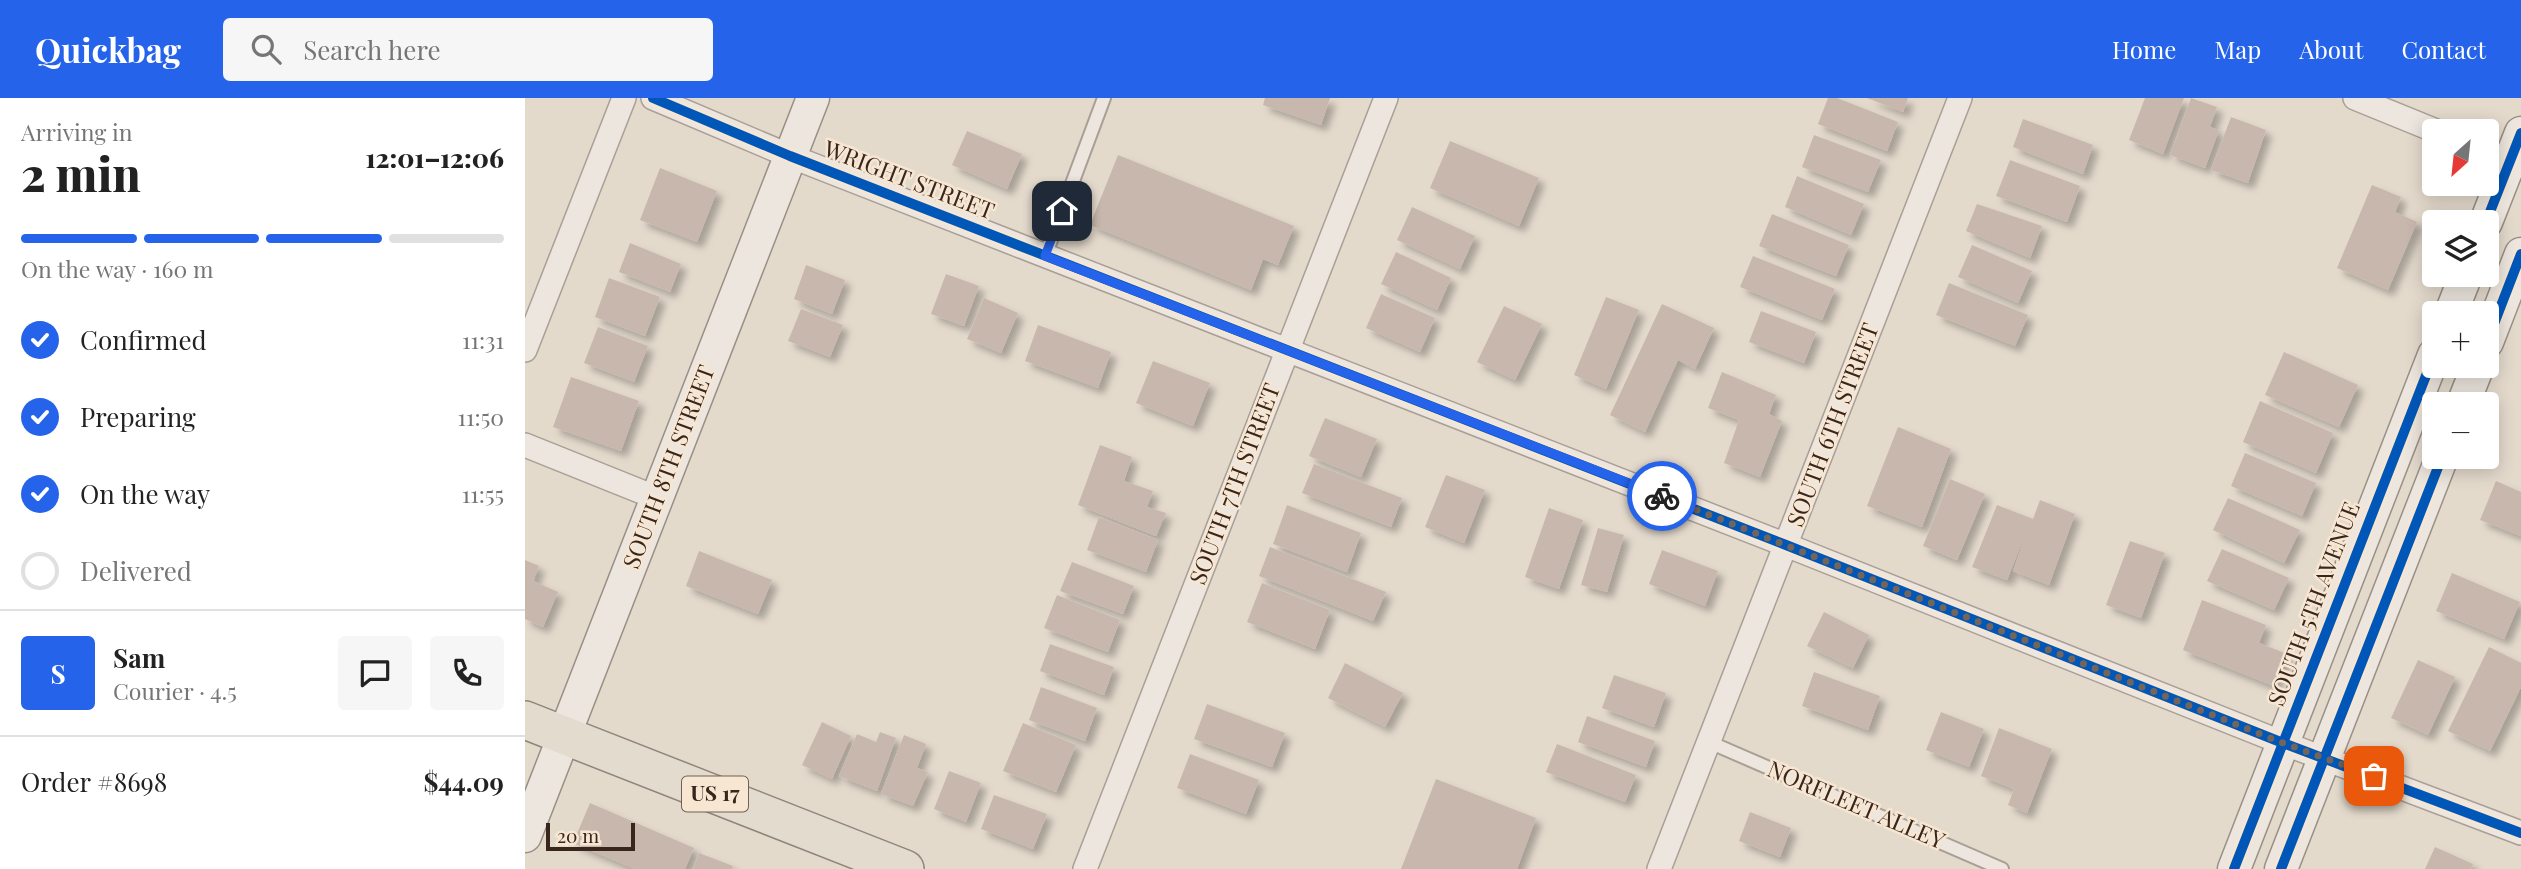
<!DOCTYPE html>
<html lang="en">
<head>
<meta charset="utf-8">
<style>
  :root { --surface:#fff; --page:#f6f6f6; --text:#222; --muted:#767676; --line:#e0e0e0; --accent:#2563eb }
  body { margin:0; font-family:"Playfair Display",serif; background:var(--page); color:var(--text); height:100vh; display:flex; flex-direction:column; font-size:26px; white-space:nowrap }
  * { box-sizing:border-box; margin:0 }
  p { font-size:23px; color:var(--muted) }
  .icon { flex:none; width:38px; height:38px; fill:none; stroke:currentColor; stroke-width:2; stroke-linecap:round; stroke-linejoin:round }
  .map { position:relative; flex:1; overflow:hidden }
  .panel { display:flex; flex-direction:column; background:var(--surface); width:525px }
  .panel>* { flex:none }
  .needle { width:46px; rotate:207deg }
  .controls { position:absolute; left:1897px; top:21px; display:grid; gap:14px }
  .controls a { display:grid; place-items:center; width:77px; height:77px; border-radius:7px; background:var(--surface); box-shadow:0 4px 18px #0003; font-size:35px }
  .scale { position:absolute; left:21px; bottom:18px; width:89px; box-sizing:border-box; padding-left:7px; border:4px solid #38261d; border-top:0; font-size:19px; line-height:24px; white-space:nowrap; color:#38261d; -webkit-text-stroke:5px #f6e6d2; paint-order:stroke }
  .pin { position:absolute; display:grid; place-items:center; width:60px; height:60px; color:#fff; margin:-30px; border-radius:14px; box-shadow:0 4px 10px #0006 }
  .courier { position:absolute; display:grid; place-items:center; width:70px; height:70px; margin:-35px; border:5px solid #2563eb; border-radius:50%; background:#fff; color:#222; box-shadow:0 2px 9px #0007 }
  .headline em { font-style:normal; font-weight:800 }
  .headline div { display:flex; flex-direction:column-reverse }
  .headline { display:flex; align-items:center; justify-content:space-between; height:119px; padding:0 21px }
  h1 { font-size:46px; font-weight:800; line-height:52px }
  .bar { display:grid; grid-template-columns:repeat(4,1fr); gap:10px 7px; align-content:center; height:84px; padding:0 21px }
  .bar i { height:9px; border-radius:5px; background:var(--line) }
  .bar .selected { background:var(--accent) }
  .bar p { grid-column:span 4 }
  .line { display:flex; align-items:center; gap:18px; padding:0 21px; border-top:2px solid var(--line) }
  .line div { flex:1 }
  .round { display:grid; place-items:center; flex:none; width:74px; height:74px; border-radius:7px; background:var(--page) }
  ol { padding:0 21px; list-style:none }
  li { display:flex; align-items:center; gap:21px; height:77px }
  li p { margin-inline-start:auto }
  li .icon { padding:7px; border-radius:50%; background:var(--accent); color:#fff; stroke-width:4 }
  li:last-child { color:var(--muted) }
  li i { width:38px; height:38px; border:4px solid var(--line); border-radius:50% }
  header { display:flex; align-items:center; gap:42px; box-sizing:border-box; height:98px; padding:0 35px; background:var(--accent); color:#fff }
  header strong { font-size:33px }
  nav { display:flex; gap:38px; margin-inline-start:auto; font-size:24px }
  .search { width:490px; height:63px; background:var(--page); display:flex; align-items:center; gap:18px; box-sizing:border-box; padding:0 24px; border-radius:7px; color:var(--muted); font-size:26px }
  main { display:flex; flex:1; min-height:0 }
  .map>svg:first-child { display:block }
  .building { fill:#c8b7ad; filter:url(#shadow) }
  .lines { fill:none; stroke-linecap:round; stroke-linejoin:round }
  .lane-casing { stroke:#a99f96; stroke-width:16 }
  .street-casing { stroke:#a99f96; stroke-width:26 }
  .secondary-casing { stroke:#998f85; stroke-width:35 }
  .primary-casing { stroke:#8f857c; stroke-width:40 }
  .lane { stroke:#ece6de; stroke-width:12 }
  .street { stroke:#ece6de; stroke-width:23 }
  .secondary { stroke:#ece6de; stroke-width:32 }
  .primary { stroke:#e4dbcf; stroke-width:37 }
  .cycleway-casing { stroke:#f6e6d2; stroke-width:15 }
  .cycleway { stroke:#0057b8; stroke-width:10 }
  .done { stroke:#74655a; stroke-width:7; stroke-dasharray:0 12.6 }
  .route { stroke:#2563eb; stroke-width:9 }
  .labels { text-anchor:middle; stroke-width:5; stroke-linejoin:round; paint-order:stroke }
  .shield { fill:#f6e6d2; stroke:#716053; stroke-width:2 }
  .shield-label { font-size:21px; font-weight:bold; fill:#38261d }
  .street-label { font-size:23px; fill:#38261d; stroke:#f6e6d2 }
</style>
</head>
<body>
<header>
<strong>Quickbag</strong>
<div class="search"><svg class="icon" aria-label="search" viewBox="0 0 24 24"><circle cx="10" cy="10" r="6"/><path d="M15 15l6 6"/></svg>Search here</div>
<nav><a>Home</a><a>Map</a><a>About</a><a>Contact</a></nav>
</header>
<main>
<section class="panel">
<div class="headline"><div><h1>2 min</h1><p>Arriving in</p></div><em>12:01–12:06</em></div>
<div class="bar"><i class="selected"></i><i class="selected"></i><i class="selected"></i><i></i><p>On the way · 160 m</p></div>
<ol>
<li><svg class="icon" aria-label="check" viewBox="0 0 24 24"><path d="M5 12l5 5 9-10"/></svg>Confirmed<p>11:31</p></li>
<li><svg class="icon" aria-label="check" viewBox="0 0 24 24"><path d="M5 12l5 5 9-10"/></svg>Preparing<p>11:50</p></li>
<li><svg class="icon" aria-label="check" viewBox="0 0 24 24"><path d="M5 12l5 5 9-10"/></svg>On the way<p>11:55</p></li>
<li><i></i>Delivered</li>
</ol>
<div class="line" style="height:126px"><b class="round" style="background:var(--accent);color:#fff">S</b><div><b>Sam</b><p>Courier · 4.5</p></div><a class="round"><svg class="icon" aria-label="chat" viewBox="0 0 24 24"><path d="M4 5h16v11H9l-5 4z"/></svg></a><a class="round"><svg class="icon" aria-label="phone" viewBox="0 0 24 24"><path d="M5 4h4l2 5-3 2q2 4 5 5l2-3 5 2v4C11 20 4 13 5 4z"/></svg></a></div>
<div class="line" style="height:91px"><div>Order #8698</div><b>$44.09</b></div>
</section>
<div class="map">
<svg width="1996" height="771" viewBox="0 0 1996 771">
  <defs>
    <filter id="shadow"><feDropShadow dx="6" dy="6" stdDeviation="3.5" flood-color="#0004"/></filter>
  </defs>
  <rect width="100%" height="100%" fill="#e4dacc"/>
  <g class="building">
    <path d="M740,0H805L796,27L738,7Z"/>
    <path d="M1303,0H1312L1373,24L1362,53L1293,26Z"/>
    <path d="M1342,0H1383L1378,14Z"/>
    <path d="M1620,0H1659L1638,56L1604,42Z"/>
    <path d="M1666,0L1692,9L1685,29L1694,32L1680,70L1645,57Z"/>
    <path d="M1706,19L1741,32L1723,85L1686,72Z"/>
    <path d="M1498,21L1568,47L1558,76L1488,49Z"/>
    <path d="M442,33L497,56L482,91L427,67Z"/>
    <path d="M1289,37L1356,62L1343,94L1277,69Z"/>
    <path d="M925,43L1014,80L994,128L905,90Z"/>
    <path d="M593,57L769,128L753,167L738,161L726,192L565,127Z"/>
    <path d="M1485,62L1555,88L1542,124L1471,98Z"/>
    <path d="M135,70L192,93L172,144L115,122Z"/>
    <path d="M1272,78L1339,106L1326,137L1260,109Z"/>
    <path d="M1847,87L1876,99L1870,114L1892,124L1863,192L1812,170Z"/>
    <path d="M1452,106L1517,128L1505,160L1441,133Z"/>
    <path d="M887,109L950,138L935,171L872,142Z"/>
    <path d="M1247,116L1324,147L1311,178L1234,148Z"/>
    <path d="M105,145L156,166L145,194L94,174Z"/>
    <path d="M1447,147L1507,173L1493,205L1433,179Z"/>
    <path d="M871,154L926,180L912,212L856,186Z"/>
    <path d="M1228,158L1310,191L1297,222L1215,189Z"/>
    <path d="M281,167L320,182L307,216L269,201Z"/>
    <path d="M421,176L454,188L439,228L406,216Z"/>
    <path d="M84,180L135,199L120,238L70,219Z"/>
    <path d="M1424,185L1503,217L1490,248L1411,217Z"/>
    <path d="M856,196L910,220L895,254L841,230Z"/>
    <path d="M1081,199L1114,212L1081,291L1049,277Z"/>
    <path d="M459,200L493,215L476,255L442,241Z"/>
    <path d="M1137,206L1189,230L1170,271L1153,262L1120,334L1085,317Z"/>
    <path d="M979,208L1017,226L990,282L952,264Z"/>
    <path d="M276,211L318,227L305,259L263,243Z"/>
    <path d="M1236,213L1291,234L1279,265L1224,244Z"/>
    <path d="M513,227L586,254L573,290L500,263Z"/>
    <path d="M73,229L123,248L109,284L59,265Z"/>
    <path d="M1759,254L1833,287L1814,329L1740,297Z"/>
    <path d="M628,263L685,285L668,328L611,305Z"/>
    <path d="M1197,274L1251,297L1244,316L1257,323L1235,379L1199,365L1214,322L1183,310Z"/>
    <path d="M46,279L114,303L96,353L28,329Z"/>
    <path d="M1735,303L1808,335L1791,375L1718,344Z"/>
    <path d="M800,320L852,341L836,379L784,358Z"/>
    <path d="M1373,329L1426,351L1397,429L1342,408Z"/>
    <path d="M575,347L607,359L599,383L628,393L622,409L641,415L631,438L553,407Z"/>
    <path d="M1720,355L1791,385L1777,418L1706,388Z"/>
    <path d="M789,366L877,400L866,429L777,395Z"/>
    <path d="M921,377L960,392L939,445L900,429Z"/>
    <path d="M1425,381L1460,396L1432,462L1398,448Z"/>
    <path d="M1971,383L1996,394V438L1955,422Z"/>
    <path d="M1703,400L1775,432L1759,465L1688,432Z"/>
    <path d="M1515,402L1550,416L1524,487L1488,473L1505,424L1482,482L1447,469L1472,407L1508,421Z"/>
    <path d="M762,407L836,435L822,474L748,446Z"/>
    <path d="M1024,410L1058,422L1034,491L1000,479Z"/>
    <path d="M574,419L633,442L621,474L562,452Z"/>
    <path d="M1073,430L1099,437L1082,494L1056,487Z"/>
    <path d="M1605,443L1640,455L1616,520L1581,507Z"/>
    <path d="M745,449L861,494L848,523L734,478Z"/>
    <path d="M1697,451L1764,480L1749,512L1682,483Z"/>
    <path d="M1137,452L1193,473L1180,508L1124,486Z"/>
    <path d="M174,453L247,482L233,516L161,488Z"/>
    <path d="M0,462L14,468L8,483L33,494L18,529L0,521Z"/>
    <path d="M547,464L609,488L598,516L535,493Z"/>
    <path d="M1927,475L1995,504L1979,541L1911,513Z"/>
    <path d="M737,485L805,512L790,551L722,524Z"/>
    <path d="M532,497L595,522L583,554L519,530Z"/>
    <path d="M1677,502L1741,527L1734,545L1762,556L1749,588L1658,552Z"/>
    <path d="M1299,514L1344,537L1328,570L1282,548Z"/>
    <path d="M525,546L589,569L579,597L515,573Z"/>
    <path d="M1964,549L1996,565V589L1965,653L1923,633Z"/>
    <path d="M1893,562L1930,579L1903,637L1866,620Z"/>
    <path d="M820,565L878,595L860,629L803,600Z"/>
    <path d="M1289,574L1355,598L1343,632L1277,608Z"/>
    <path d="M1089,577L1141,595L1129,629L1077,610Z"/>
    <path d="M516,589L572,610L560,643L504,622Z"/>
    <path d="M682,606L760,635L747,669L669,641Z"/>
    <path d="M1416,614L1459,631L1444,669L1401,652Z"/>
    <path d="M1062,618L1130,643L1121,669L1053,644Z"/>
    <path d="M297,624L326,638L307,681L277,667Z"/>
    <path d="M498,625L551,647L531,694L478,673Z"/>
    <path d="M1474,630L1527,651L1502,715L1483,707L1489,691L1456,678Z"/>
    <path d="M355,634L371,640L352,693L314,678L332,636L351,644Z"/>
    <path d="M379,637L401,646L392,670L403,674L388,708L356,696Z"/>
    <path d="M1032,646L1111,677L1100,704L1021,674Z"/>
    <path d="M665,656L734,682L721,716L652,690Z"/>
    <path d="M424,673L456,685L441,724L409,711Z"/>
    <path d="M911,681L1011,720L992,771H876Z"/>
    <path d="M469,697L522,716L508,751L456,731Z"/>
    <path d="M65,705L169,750L160,771H110L48,745Z"/>
    <path d="M1225,714L1266,730L1255,759L1214,743Z"/>
    <path d="M1910,749L1948,766L1946,771H1900Z"/>
    <path d="M174,755L208,768L207,771H168Z"/>
  </g>
  <g class="lines">
    <defs>
      <g id="lane">
        <path d="M520,158L579,0"/>
        <path d="M1184,644L1477,771"/>
      </g>
      <g id="street">
        <path d="M128,0L265,58L1261,447L1758,645L1996,735"/>
        <path d="M1830,0L1911,33"/>
        <path d="M1962,54L1996,68"/>
        <path d="M0,252L99,0"/>
        <path d="M0,347L132,400"/>
        <path d="M560,771L861,0"/>
        <path d="M1134,771L1435,0"/>
      </g>
      <g id="secondary">
        <path d="M1961,124L1996,35"/>
        <path d="M1926,215L1941,177"/>
        <path d="M1962,244L1996,156"/>
        <path d="M1938,306L1953,268"/>
        <path d="M0,738L288,0"/>
        <path d="M1709,771L1909,257"/>
        <path d="M1756,771L1917,359"/>
      </g>
      <path id="primary" d="M0,622L380,771"/>
    </defs>
    <use href="#lane" class="lane-casing"/>
    <use href="#street" class="street-casing"/>
    <use href="#secondary" class="secondary-casing"/>
    <use href="#primary" class="primary-casing"/>
    <use href="#lane" class="lane"/>
    <use href="#street" class="street"/>
    <use href="#secondary" class="secondary"/>
    <use href="#primary" class="primary"/>
    <defs>
      <g id="cycleway">
        <path d="M128,0L265,58L1261,447L1758,645L1996,735"/>
        <path d="M1961,124L1996,35"/>
        <path d="M1962,244L1996,156"/>
        <path d="M1709,771L1909,257"/>
        <path d="M1756,771L1917,359"/>
      </g>
    </defs>
    <use href="#cycleway" class="cycleway-casing"/>
    <use href="#cycleway" class="cycleway"/>
  </g>
  <g class="lines">
    <path class="done" d="M1137,398L1758,645L1849,678"/>
    <path class="route" d="M537,113L520,158L1137,398"/>
  </g>
  <g class="labels">
    <rect class="shield" x="157" y="678.5" width="66" height="35" rx="5"/>
    <g class="shield-label">
      <text x="190" y="703">US 17</text>
    </g>
    <g class="street-label">
      <text transform="translate(384 82) rotate(21)" y="8">WRIGHT STREET</text>
      <text transform="translate(1308 327) rotate(-69)" y="8">SOUTH 6TH STREET</text>
      <text transform="translate(144 369) rotate(-69)" y="8">SOUTH 8TH STREET</text>
      <text transform="translate(710 386) rotate(-69)" y="8">SOUTH 7TH STREET</text>
      <text transform="translate(1789 506) rotate(-69)" y="8">SOUTH 5TH AVENUE</text>
      <text transform="translate(1331 707) rotate(23)" y="8">NORFLEET ALLEY</text>
    </g>
  </g>
</svg>
<div class="controls">
<a><svg class="needle" viewBox="-14 -14 28 28"><path d="M0-13l5 13h-10z" fill="#e53935"/><path d="M0 13l5-13h-10z" fill="#767676"/></svg></a>
<a><svg class="icon" aria-label="layers" viewBox="0 0 24 24"><path d="M12 4l9 5-9 5-9-5zM3 14l9 5 9-5"/></svg></a>
<a>+</a>
<a>−</a>
</div>
<div class="scale">20 m</div>
<div class="pin" style="left:1849px;top:678px;background:#ea580c"><svg class="icon" aria-label="bag" viewBox="0 0 24 24"><path d="M5 8h14l-1 12H6zM9 8a3 3 0 0 1 6 0"/></svg></div>
<div class="pin" style="left:537px;top:113px;background:#1f2937"><svg class="icon" aria-label="home" viewBox="0 0 24 24"><path d="M3 11l9-7 9 7M6 9v11h12V9"/></svg></div>
<div class="courier" style="left:1137px;top:398px"><svg class="icon" aria-label="bike" viewBox="0 0 24 24"><circle cx="6" cy="16" r="4"/><circle cx="18" cy="16" r="4"/><path d="M6 16l4-8h5l3 8M10 8l3 8H6M13 5h3"/></svg></div>
</div>
</main>
</body>
</html>
